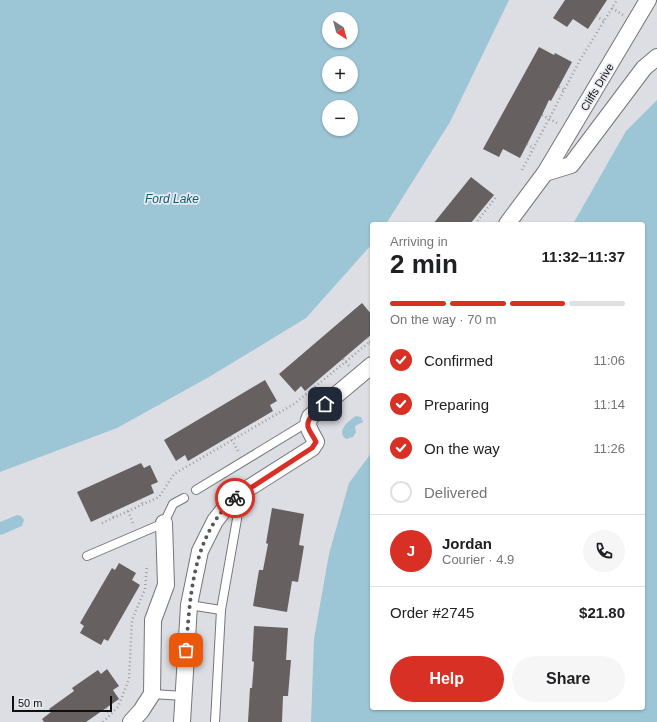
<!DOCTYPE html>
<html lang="en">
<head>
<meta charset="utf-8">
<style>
  :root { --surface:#fff; --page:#f6f6f6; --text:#202124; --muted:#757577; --line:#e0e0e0; --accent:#d93025 }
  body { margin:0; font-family:Arial,sans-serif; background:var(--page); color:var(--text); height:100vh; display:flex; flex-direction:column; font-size:15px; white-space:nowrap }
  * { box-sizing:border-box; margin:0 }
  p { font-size:13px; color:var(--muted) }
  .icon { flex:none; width:22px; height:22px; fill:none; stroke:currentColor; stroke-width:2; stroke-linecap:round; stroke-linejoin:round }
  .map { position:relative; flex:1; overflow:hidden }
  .side { position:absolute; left:370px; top:222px; width:275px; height:488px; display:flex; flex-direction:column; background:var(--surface); border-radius:4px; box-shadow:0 1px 3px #0004 }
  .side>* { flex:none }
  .needle { width:26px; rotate:144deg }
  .buttons { position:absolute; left:322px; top:12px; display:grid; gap:8px }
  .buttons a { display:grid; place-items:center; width:36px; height:36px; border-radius:50%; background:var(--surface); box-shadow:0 1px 3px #0004; font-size:20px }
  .scale { position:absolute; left:12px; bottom:10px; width:100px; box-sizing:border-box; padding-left:4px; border:2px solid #0f0f11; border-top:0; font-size:11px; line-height:14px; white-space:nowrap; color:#0f0f11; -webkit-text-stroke:3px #eaebf1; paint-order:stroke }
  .pin { position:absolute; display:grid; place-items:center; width:34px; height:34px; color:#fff; margin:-17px; border-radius:8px; box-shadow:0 2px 6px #0006 }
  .courier { position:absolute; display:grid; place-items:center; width:40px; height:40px; margin:-20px; border:3px solid #d93025; border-radius:50%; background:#fff; color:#222; box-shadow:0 1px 5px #0007 }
  .headline em { font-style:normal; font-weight:700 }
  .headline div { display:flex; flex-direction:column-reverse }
  .headline { display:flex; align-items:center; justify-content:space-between; height:68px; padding:0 20px }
  h1 { font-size:26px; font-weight:700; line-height:30px }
  .bar { display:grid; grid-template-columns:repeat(4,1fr); gap:6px 4px; align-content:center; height:48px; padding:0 20px }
  .bar i { height:5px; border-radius:3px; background:var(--line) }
  .bar .current { background:var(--accent) }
  .bar p { grid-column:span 4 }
  .line { display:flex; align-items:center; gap:10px; padding:0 20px; border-top:1px solid var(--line) }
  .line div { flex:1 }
  .round { display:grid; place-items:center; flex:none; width:42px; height:42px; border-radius:21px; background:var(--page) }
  ol { padding:0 20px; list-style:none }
  li { display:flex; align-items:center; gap:12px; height:44px }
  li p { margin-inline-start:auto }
  li .icon { padding:4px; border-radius:50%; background:var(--accent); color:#fff; stroke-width:4 }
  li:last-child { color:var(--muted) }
  li i { width:22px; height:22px; border:2px solid var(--line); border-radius:50% }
  .cta { display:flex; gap:8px; margin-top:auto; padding:8px 20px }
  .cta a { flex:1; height:46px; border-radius:24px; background:var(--accent); color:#fff; font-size:16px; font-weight:700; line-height:46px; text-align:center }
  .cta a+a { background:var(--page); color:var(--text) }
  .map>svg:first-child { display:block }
  .water { fill:#9cc5d6; fill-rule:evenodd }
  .building { fill:#666160 }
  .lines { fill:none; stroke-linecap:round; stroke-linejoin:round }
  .lane-casing { stroke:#75767b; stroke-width:10 }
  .street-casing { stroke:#75767b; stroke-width:18 }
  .path { stroke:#9b9ca0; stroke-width:2.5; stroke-dasharray:1 3; stroke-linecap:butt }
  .lane { stroke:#fff; stroke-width:8 }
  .street { stroke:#fff; stroke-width:16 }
  .done { stroke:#57575a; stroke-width:4; stroke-dasharray:0 7.2 }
  .route { stroke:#d93025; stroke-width:5 }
  .labels { text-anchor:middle; stroke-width:3.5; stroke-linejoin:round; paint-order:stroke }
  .street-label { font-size:11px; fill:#0f0f11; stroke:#eaebf1 }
  .water-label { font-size:12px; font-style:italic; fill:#0b5b74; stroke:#eaebf1 }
</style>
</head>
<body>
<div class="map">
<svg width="657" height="722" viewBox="0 0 657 722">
  <rect width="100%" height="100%" fill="#dddee3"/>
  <g class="water">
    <path d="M0,0H509L450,122L386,224H372V244L306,318L209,377L117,428L0,472ZM329,19H351V41H329ZM329,63H351V85H329ZM329,107H351V129H329Z"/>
    <path d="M657,100V722H311L314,639L329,554L349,483L372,452V708H643V224H573L626,131Z"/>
    <path d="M356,416L361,417L363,422L355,426L356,432L353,437L346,439C336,431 348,421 356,416Z"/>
    <path d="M17,515L21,516L24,520L22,526L1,535L0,534V522Z"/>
  </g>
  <g class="building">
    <path d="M565,0H607L588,29L573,19L567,27L553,18Z"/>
    <path d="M539,47L554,55L555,53L572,62L551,101L549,100L542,115L520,158L503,149L499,157L483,149Z"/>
    <path d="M471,177L494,195L470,224H433Z"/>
    <path d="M362,303L372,315V334L305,391L301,386L295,392L279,374Z"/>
    <path d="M265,380L277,401L270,405L273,411L188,461L185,455L176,461L164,440Z"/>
    <path d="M141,463L144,468L150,465L158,482L151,485L154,493L91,522L77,492Z"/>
    <path d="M272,508L304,514L299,545L304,546L298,582L292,581L287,612L253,606L259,570H263L268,544L266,543Z"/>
    <path d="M119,563L136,573L132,580L140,585L108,641L104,639L101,645L80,633L84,626L80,623L112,568L115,570Z"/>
    <path d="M254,626L288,628L286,660H291L288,696H283L282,722H248L250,688H252L254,662L252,661Z"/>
    <path d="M107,669L119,686L113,690L119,699L86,722H44L42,719L51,712L49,709L74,691L72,688L98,670L101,674Z"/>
  </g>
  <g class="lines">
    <defs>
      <g id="lane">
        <path d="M196,490L308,422"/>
        <path d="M87,556L164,523L173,504L184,498"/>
        <path d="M189,605L221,610"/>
        <path d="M152,694L184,696"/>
        <path d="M215,722L221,610L237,519"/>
      </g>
      <g id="street">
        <path d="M545,173L571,165L644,68L657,57"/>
        <path d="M507,224L545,173L648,0"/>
        <path d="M131,722L141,711L152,694L153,620L166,585L164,523"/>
        <path d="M182,722L189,605L200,551L215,521L229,503L244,491L312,448L316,442C312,433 305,427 310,417L372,365"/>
      </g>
    </defs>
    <use href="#lane" class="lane-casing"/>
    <use href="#street" class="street-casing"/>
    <g class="path">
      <path d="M612,8L623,15"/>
      <path d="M596,16L604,21"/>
      <path d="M559,87L564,90"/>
      <path d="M542,115L559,124"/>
      <path d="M527,144L533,148"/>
      <path d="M522,170L580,60L617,0"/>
      <path d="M475,224L496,197"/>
      <path d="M367,338L370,342"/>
      <path d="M343,359L349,366"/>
      <path d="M230,436L239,453"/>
      <path d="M140,499L143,505"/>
      <path d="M128,511L134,526"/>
      <path d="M111,513L114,518"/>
      <path d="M102,523L159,497L174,474L294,404L372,340"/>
      <path d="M106,708L110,714"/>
      <path d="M103,722L118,707L129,679L132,620L145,589L147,565"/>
    </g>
    <use href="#lane" class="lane"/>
    <use href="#street" class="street"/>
  </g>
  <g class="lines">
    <path class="done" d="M186,650C190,598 192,535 235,498"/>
    <path class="route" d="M235,498L312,448L316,442C314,437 310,433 308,427C306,417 319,410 325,404"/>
  </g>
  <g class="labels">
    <g class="street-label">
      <text transform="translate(597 87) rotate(-59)" y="4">Cliffs Drive</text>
    </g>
    <g class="water-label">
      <text x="172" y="203">Ford Lake</text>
    </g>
  </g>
</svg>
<div class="buttons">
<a><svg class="needle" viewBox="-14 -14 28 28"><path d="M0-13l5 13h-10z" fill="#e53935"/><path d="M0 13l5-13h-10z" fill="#757577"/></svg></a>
<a>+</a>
<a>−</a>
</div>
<div class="scale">50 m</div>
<div class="pin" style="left:186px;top:650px;background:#ea580c"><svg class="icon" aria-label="bag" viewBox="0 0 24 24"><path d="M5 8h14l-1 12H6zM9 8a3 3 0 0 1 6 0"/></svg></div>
<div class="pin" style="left:325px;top:404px;background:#1f2937"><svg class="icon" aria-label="home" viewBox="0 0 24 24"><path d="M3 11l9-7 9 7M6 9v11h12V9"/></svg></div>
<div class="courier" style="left:235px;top:498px"><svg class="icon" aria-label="bike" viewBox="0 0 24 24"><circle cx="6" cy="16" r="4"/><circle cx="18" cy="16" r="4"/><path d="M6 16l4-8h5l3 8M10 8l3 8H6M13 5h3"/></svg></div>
<section class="side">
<div class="headline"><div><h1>2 min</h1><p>Arriving in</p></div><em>11:32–11:37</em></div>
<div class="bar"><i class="current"></i><i class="current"></i><i class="current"></i><i></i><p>On the way · 70 m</p></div>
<ol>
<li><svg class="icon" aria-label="check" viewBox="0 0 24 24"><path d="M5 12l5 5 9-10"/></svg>Confirmed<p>11:06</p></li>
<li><svg class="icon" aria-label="check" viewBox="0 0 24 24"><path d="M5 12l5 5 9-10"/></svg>Preparing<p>11:14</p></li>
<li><svg class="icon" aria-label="check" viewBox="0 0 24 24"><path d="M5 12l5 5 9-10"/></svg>On the way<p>11:26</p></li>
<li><i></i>Delivered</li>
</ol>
<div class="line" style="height:72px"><b class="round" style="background:var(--accent);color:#fff">J</b><div><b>Jordan</b><p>Courier · 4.9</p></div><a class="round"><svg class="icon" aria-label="phone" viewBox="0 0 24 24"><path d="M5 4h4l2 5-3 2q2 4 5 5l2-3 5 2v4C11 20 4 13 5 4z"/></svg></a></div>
<div class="line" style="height:52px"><div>Order #2745</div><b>$21.80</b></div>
<div class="cta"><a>Help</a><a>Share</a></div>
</section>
</div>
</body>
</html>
